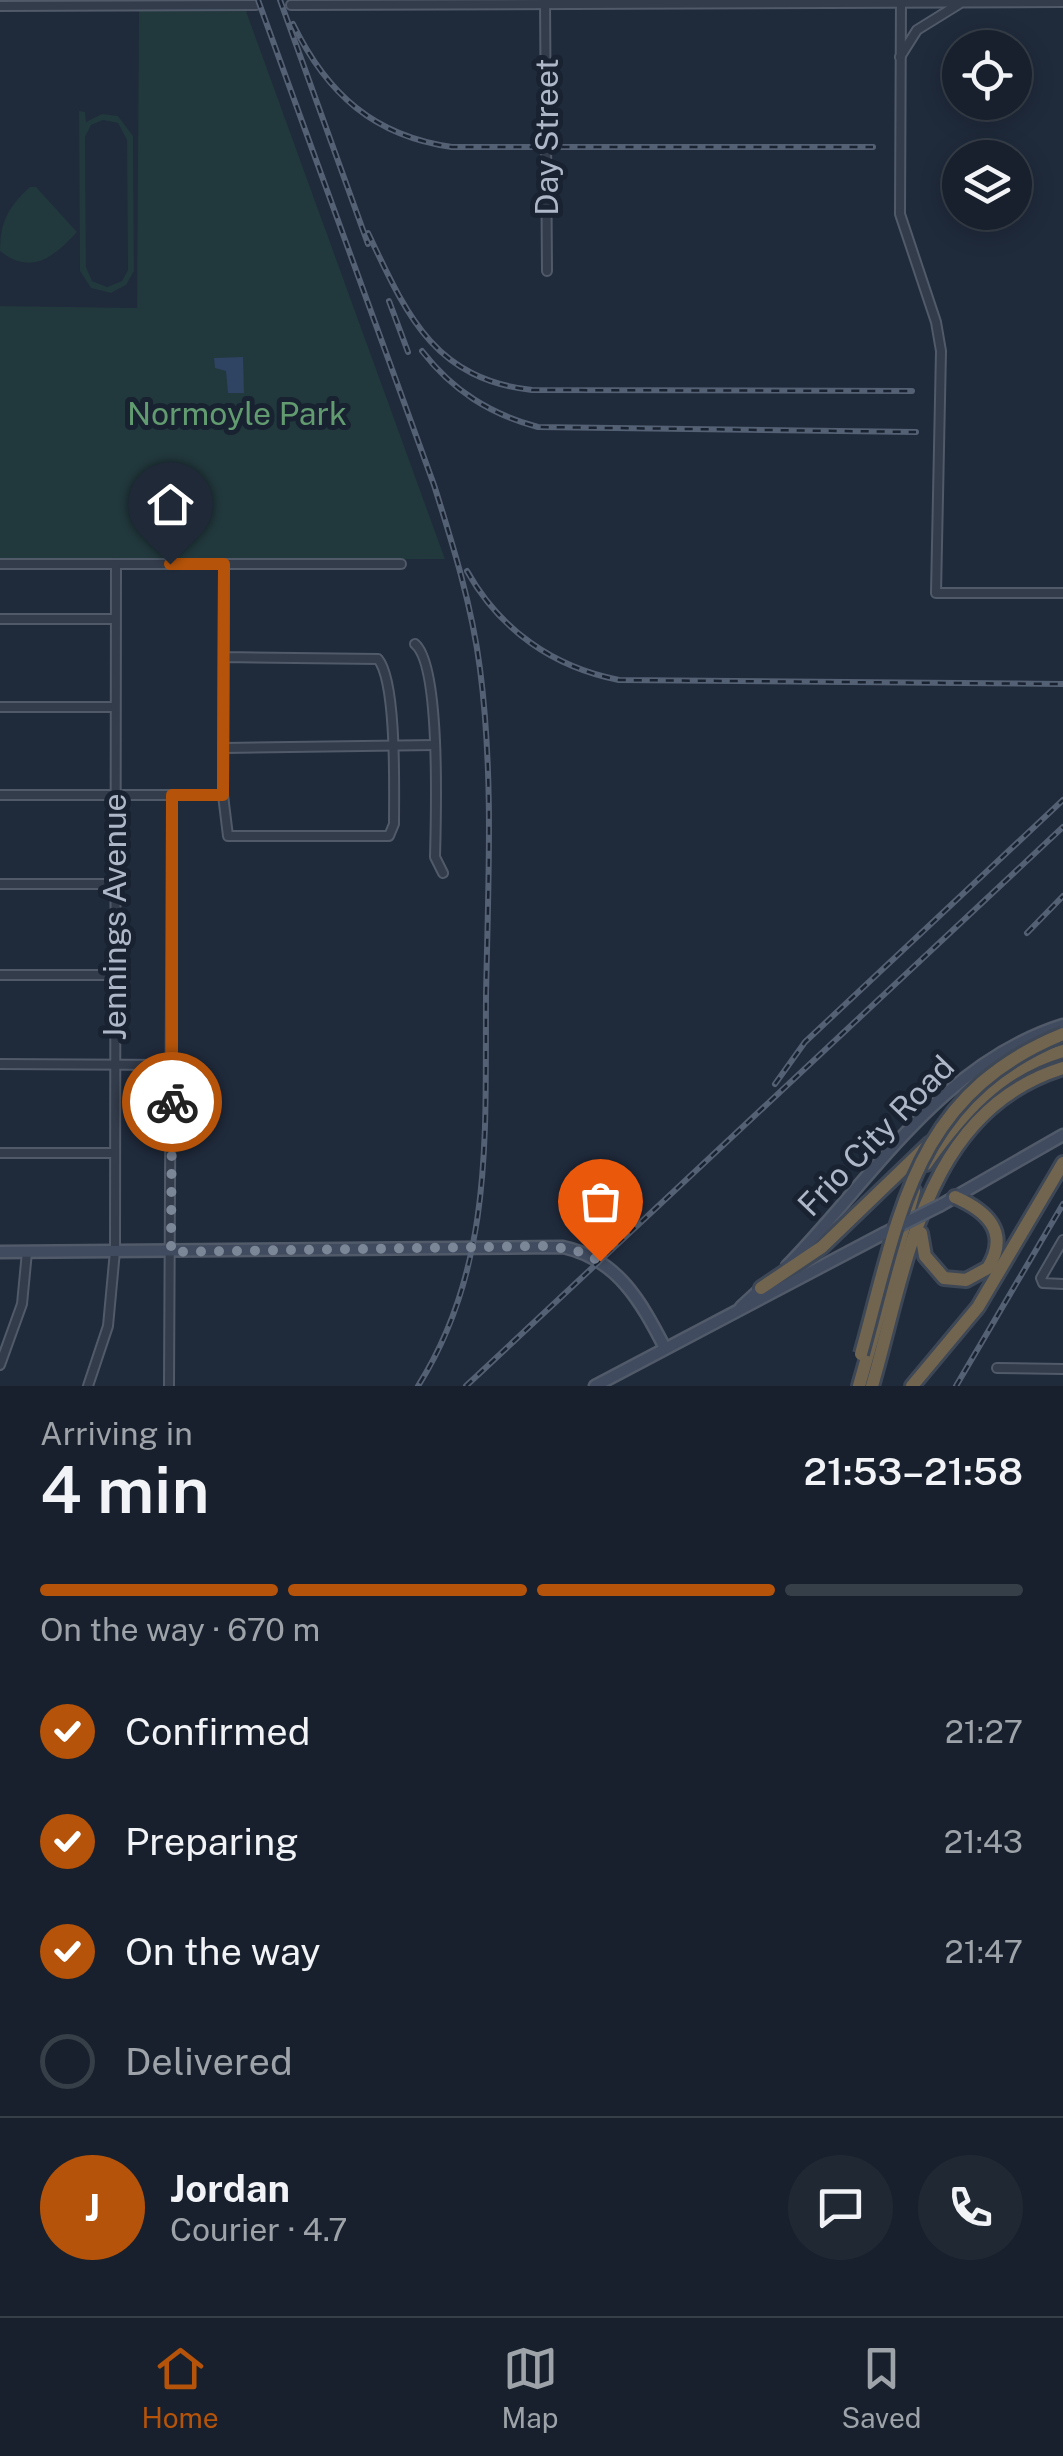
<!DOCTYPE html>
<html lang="en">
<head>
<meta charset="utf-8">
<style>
  :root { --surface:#17202c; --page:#202834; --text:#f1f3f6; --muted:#9ea3a9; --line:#363e48; --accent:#b45309 }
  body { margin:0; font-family:"Public Sans",sans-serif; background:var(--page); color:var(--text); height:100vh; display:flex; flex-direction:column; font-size:38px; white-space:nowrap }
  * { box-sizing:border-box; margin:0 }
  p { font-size:32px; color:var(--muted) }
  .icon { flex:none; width:55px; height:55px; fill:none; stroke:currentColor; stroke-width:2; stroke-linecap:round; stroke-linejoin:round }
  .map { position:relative; height:1386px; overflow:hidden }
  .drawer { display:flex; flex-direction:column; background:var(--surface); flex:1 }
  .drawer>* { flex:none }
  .buttons { position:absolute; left:942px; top:30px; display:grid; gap:20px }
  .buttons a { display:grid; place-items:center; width:90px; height:90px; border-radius:50%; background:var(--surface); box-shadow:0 5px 25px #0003,0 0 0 2px var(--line); font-size:50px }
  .pin { position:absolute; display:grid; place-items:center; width:85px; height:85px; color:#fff; margin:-102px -42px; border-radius:50% 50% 50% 0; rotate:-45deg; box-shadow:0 0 10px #0007 }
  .pin .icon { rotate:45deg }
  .courier { position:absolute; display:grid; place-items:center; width:100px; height:100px; margin:-50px; border:8px solid #b45309; border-radius:50%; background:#fff; color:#222; box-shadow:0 2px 12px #0007 }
  .overview em { font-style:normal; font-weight:600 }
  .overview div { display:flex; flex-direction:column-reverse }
  .overview { display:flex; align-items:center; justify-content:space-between; height:170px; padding:0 40px }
  h1 { font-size:65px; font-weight:600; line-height:75px }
  .bar { display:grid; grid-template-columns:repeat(4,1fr); gap:15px 10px; align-content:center; height:120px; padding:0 40px }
  .bar i { height:12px; border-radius:8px; background:var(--line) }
  .bar .current { background:var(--accent) }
  .bar p { grid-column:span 4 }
  .line { display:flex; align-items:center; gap:25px; padding:0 40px; border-top:2px solid var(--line) }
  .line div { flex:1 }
  .round { display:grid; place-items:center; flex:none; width:105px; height:105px; border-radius:52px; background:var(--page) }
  ol { padding:0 40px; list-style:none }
  li { display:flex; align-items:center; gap:30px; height:110px }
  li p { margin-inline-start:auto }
  li .icon { padding:10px; border-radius:50%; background:var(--accent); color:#fff; stroke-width:4 }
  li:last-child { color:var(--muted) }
  li i { width:55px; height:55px; border:5px solid var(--line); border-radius:50% }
  .dock { display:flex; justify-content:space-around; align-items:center; height:140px; border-top:2px solid var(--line); background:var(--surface); font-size:28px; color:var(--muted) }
  .dock a { display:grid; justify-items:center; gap:5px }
  .dock .current { color:var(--accent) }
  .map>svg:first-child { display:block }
  .green { fill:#21383c; fill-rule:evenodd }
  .water { fill:#2f4362 }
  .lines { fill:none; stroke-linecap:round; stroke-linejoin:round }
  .street-casing { stroke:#505a69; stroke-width:12 }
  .secondary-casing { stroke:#505a69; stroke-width:15 }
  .highway-casing { stroke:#3d4756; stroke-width:18 }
  .street { stroke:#333c4b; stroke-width:8 }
  .secondary { stroke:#404b5f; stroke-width:10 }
  .highway { stroke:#72654f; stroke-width:12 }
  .rail-casing { stroke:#546073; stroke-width:6 }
  .rail { stroke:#182230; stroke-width:2.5; stroke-dasharray:8; stroke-linecap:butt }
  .secondary-bridge-casing { stroke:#505a69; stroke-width:15; stroke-linecap:butt }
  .highway-bridge-casing { stroke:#3d4756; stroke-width:18; stroke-linecap:butt }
  .secondary-bridge { stroke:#404b5f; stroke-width:10 }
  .highway-bridge { stroke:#72654f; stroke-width:12 }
  .done { stroke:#7b8697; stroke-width:10; stroke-dasharray:0 18 }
  .route { stroke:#b45309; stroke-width:12 }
  .labels { text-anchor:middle; stroke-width:10; stroke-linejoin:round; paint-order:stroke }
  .street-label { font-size:32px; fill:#adb7c8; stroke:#182230 }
  .park-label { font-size:32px; fill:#629b70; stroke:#182230 }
</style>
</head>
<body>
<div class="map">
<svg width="1063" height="1386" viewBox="0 0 1063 1386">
  <rect width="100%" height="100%" fill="#1f2a3b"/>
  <g class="green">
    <path d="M139,10L246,11L445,559L0,561V306L137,308Z"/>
    <path d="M79,111L85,112L86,122L102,114L118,116L133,136L134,271L126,285L111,293L91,288L80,271ZM103,120L118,123L127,140L128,270L122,281L107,287L92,281L86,267L85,137L91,125Z"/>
    <path d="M30,187H36L77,232C54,257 31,276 0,251C0,222 8,207 30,187Z"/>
  </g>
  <path class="water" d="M243,357L244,393H228L226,371L215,368L214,358Z"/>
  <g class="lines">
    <defs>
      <g id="street">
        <path d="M901,0L900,214L936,322L941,351L936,593H1063"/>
        <path d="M545,1L547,271"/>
        <path d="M291,5L1063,2"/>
        <path d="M0,6L256,5"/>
        <path d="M900,57L917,30L959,4"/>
        <path d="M0,564H401"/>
        <path d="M0,619H115"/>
        <path d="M415,644C441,666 436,818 435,857L443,873"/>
        <path d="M224,657L378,659C397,682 394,791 394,824L389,836H228L223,795L224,564"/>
        <path d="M0,707H115"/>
        <path d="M224,748L435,745"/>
        <path d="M0,795H223"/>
        <path d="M0,884H115"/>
        <path d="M0,975H115"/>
        <path d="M0,1064L172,1065"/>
        <path d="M0,1153H114"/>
        <path d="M1063,1240L1041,1278L1043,1283L1063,1284"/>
        <path d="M0,1365L22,1304L27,1252"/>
        <path d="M997,1368L1063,1369"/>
        <path d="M88,1386L108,1326L115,1251L116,564"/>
        <path d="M169,1386L172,795"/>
      </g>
      <g id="secondary">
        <path d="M941,1205L1063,1135"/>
        <path d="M0,1252L563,1247C618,1259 641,1302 665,1348"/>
        <path d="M787,1266C873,1178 940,1064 1063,1025"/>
        <path d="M741,1307L766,1284"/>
        <path d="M595,1386L883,1234"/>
      </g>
      <g id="highway">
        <path d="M926,1164C962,1113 1000,1069 1063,1051"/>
        <path d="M921,1233L925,1256L944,1278L966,1280L988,1268C1010,1232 987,1211 955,1197"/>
        <path d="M761,1288L822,1247L930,1143"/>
        <path d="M859,1386L914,1191"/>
        <path d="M872,1386C907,1266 924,1111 1063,1068"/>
        <path d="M912,1386L978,1307L1063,1163"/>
      </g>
    </defs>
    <use href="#street" class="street-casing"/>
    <use href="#secondary" class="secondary-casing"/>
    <use href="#highway" class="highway-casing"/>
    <use href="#street" class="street"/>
    <use href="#secondary" class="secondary"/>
    <use href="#highway" class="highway"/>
    <defs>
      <g id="rail">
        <path d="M258,0L434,485C453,545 472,606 480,669C494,777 488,887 486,996C485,1132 494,1266 418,1386"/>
        <path d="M280,0L368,244"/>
        <path d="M293,24C327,94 374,136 452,147H873"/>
        <path d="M368,233C406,313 433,379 532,390L912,391"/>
        <path d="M389,301L408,352"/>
        <path d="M422,351C453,391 490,414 538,427L916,432"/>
        <path d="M467,571C500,630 553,667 619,680L1063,684"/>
        <path d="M1027,933L1063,896"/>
        <path d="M775,1084L805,1042L1063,800"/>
        <path d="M466,1386L1063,827"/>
        <path d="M956,1386L1063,1204"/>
      </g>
    </defs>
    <use href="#rail" class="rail-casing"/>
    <use href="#rail" class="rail"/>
    <defs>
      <path id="secondary-bridge" d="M883,1234L941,1205"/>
      <path id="highway-bridge" d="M861,1354C900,1214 913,1095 1063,1034"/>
    </defs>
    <use href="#secondary-bridge" class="secondary-bridge-casing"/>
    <use href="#highway-bridge" class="highway-bridge-casing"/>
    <use href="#secondary-bridge" class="secondary-bridge"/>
    <use href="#highway-bridge" class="highway-bridge"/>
  </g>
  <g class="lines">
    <path class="done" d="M172,1102L171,1252L546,1246L575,1250L600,1261"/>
    <path class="route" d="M170,564H224L223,795H172V1102"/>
  </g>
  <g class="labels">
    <g class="street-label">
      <text transform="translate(547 137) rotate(-90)" y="11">Day Street</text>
      <text transform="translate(115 917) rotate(-90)" y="11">Jennings Avenue</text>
      <text transform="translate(876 1136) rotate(-46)" y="11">Frio City Road</text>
    </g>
    <g class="park-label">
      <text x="237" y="425">Normoyle Park</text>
    </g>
  </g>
</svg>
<div class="buttons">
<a><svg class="icon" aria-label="locate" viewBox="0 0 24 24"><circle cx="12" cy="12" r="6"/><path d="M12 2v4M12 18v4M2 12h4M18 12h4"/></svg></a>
<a><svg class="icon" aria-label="layers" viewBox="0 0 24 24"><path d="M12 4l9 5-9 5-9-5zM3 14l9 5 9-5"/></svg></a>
</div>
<div class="pin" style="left:600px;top:1261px;background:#ea580c"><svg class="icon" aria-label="bag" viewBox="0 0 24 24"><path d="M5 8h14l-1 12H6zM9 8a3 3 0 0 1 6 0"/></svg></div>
<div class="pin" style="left:170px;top:564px;background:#1f2937"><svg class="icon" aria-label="home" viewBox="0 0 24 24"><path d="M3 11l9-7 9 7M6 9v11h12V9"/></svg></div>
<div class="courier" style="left:172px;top:1102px"><svg class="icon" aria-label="bike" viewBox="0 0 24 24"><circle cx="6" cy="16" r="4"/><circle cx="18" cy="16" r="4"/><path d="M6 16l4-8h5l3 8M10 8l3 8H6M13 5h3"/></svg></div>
</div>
<section class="drawer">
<div class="overview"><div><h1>4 min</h1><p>Arriving in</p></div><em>21:53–21:58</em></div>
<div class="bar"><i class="current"></i><i class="current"></i><i class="current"></i><i></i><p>On the way · 670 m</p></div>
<ol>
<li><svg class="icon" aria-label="check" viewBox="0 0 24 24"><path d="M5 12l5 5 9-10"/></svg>Confirmed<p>21:27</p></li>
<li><svg class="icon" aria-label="check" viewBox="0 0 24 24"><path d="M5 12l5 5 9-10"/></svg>Preparing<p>21:43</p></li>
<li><svg class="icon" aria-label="check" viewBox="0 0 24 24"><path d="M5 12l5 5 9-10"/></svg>On the way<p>21:47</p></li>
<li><i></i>Delivered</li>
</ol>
<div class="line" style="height:180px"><b class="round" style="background:var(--accent);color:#fff">J</b><div><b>Jordan</b><p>Courier · 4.7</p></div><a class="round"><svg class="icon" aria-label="chat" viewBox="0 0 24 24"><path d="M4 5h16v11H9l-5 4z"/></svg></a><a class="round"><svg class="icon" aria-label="phone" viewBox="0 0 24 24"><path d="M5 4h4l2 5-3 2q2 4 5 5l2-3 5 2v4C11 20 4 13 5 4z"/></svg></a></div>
</section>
<nav class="dock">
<a class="current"><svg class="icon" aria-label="home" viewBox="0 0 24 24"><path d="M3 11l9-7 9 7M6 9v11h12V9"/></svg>Home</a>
<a><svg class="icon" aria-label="map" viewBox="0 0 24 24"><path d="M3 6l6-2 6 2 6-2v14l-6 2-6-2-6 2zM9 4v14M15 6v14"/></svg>Map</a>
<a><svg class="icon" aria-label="saved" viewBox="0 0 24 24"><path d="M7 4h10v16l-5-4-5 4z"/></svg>Saved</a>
</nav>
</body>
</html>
